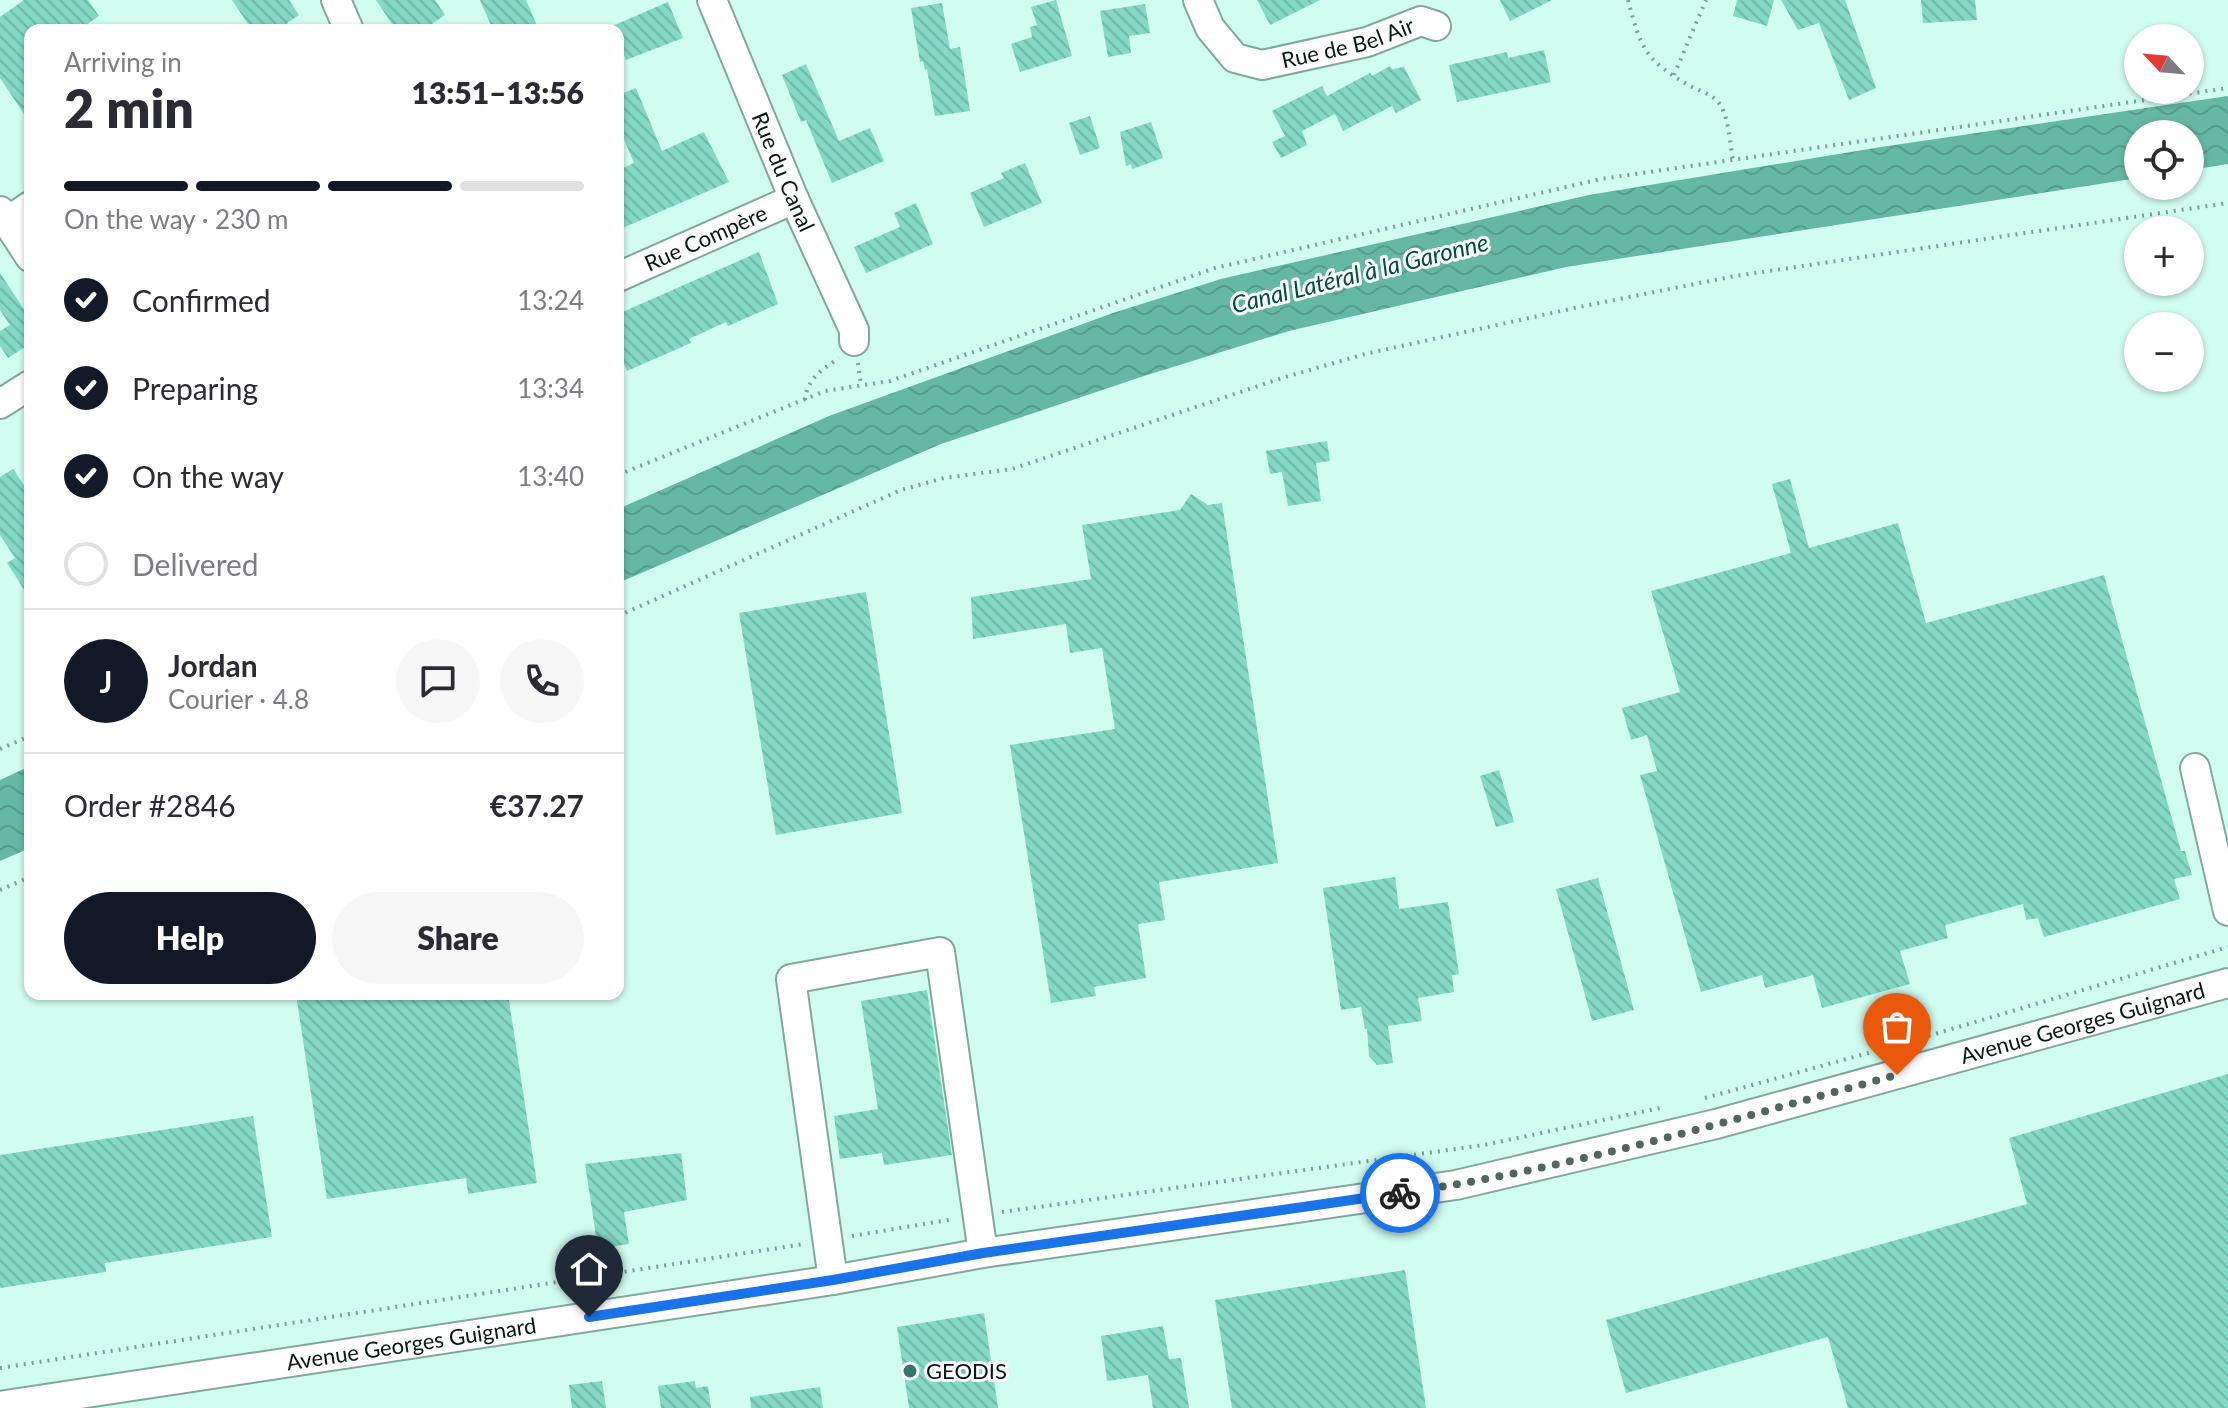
<!DOCTYPE html>
<html lang="en">
<head>
<meta charset="utf-8">
<style>
  :root { --surface:#fff; --page:#f7f7f7; --text:#2b2b33; --muted:#7c7c81; --line:#e1e1e2; --accent:#111827 }
  body { margin:0; font-family:Lato,sans-serif; background:var(--page); color:var(--text); height:100vh; display:flex; flex-direction:column; font-size:30px; white-space:nowrap }
  * { box-sizing:border-box; margin:0 }
  p { font-size:26px; color:var(--muted) }
  .icon { flex:none; width:44px; height:44px; fill:none; stroke:currentColor; stroke-width:2; stroke-linecap:round; stroke-linejoin:round }
  .map { position:relative; flex:1; overflow:hidden }
  .details { position:absolute; left:24px; top:24px; width:600px; height:976px; display:flex; flex-direction:column; background:var(--surface); border-radius:16px; box-shadow:0 2px 6px #0004 }
  .details>* { flex:none }
  .needle { width:52px; rotate:296deg }
  .fabs { position:absolute; left:2124px; top:24px; display:grid; gap:16px }
  .fabs a { display:grid; place-items:center; width:80px; height:80px; border-radius:50%; background:var(--surface); box-shadow:0 2px 6px #0004; font-size:40px }
  .pin { position:absolute; display:grid; place-items:center; width:68px; height:68px; color:#fff; margin:-82px -34px; border-radius:50% 50% 50% 0; rotate:-45deg; box-shadow:0 0 8px #0007 }
  .pin .icon { rotate:45deg }
  .courier { position:absolute; display:grid; place-items:center; width:80px; height:80px; margin:-40px; border:6px solid #1a73e8; border-radius:50%; background:#fff; color:#222; box-shadow:0 2px 10px #0007 }
  .summary em { font-style:normal; font-weight:800 }
  .summary div { display:flex; flex-direction:column-reverse }
  .summary { display:flex; align-items:center; justify-content:space-between; height:136px; padding:0 40px }
  h1 { font-size:52px; font-weight:800; line-height:60px }
  .bar { display:grid; grid-template-columns:repeat(4,1fr); gap:12px 8px; align-content:center; height:96px; padding:0 40px }
  .bar i { height:10px; border-radius:6px; background:var(--line) }
  .bar .on { background:var(--accent) }
  .bar p { grid-column:span 4 }
  .line { display:flex; align-items:center; gap:20px; padding:0 40px; border-top:2px solid var(--line) }
  .line div { flex:1 }
  .round { display:grid; place-items:center; flex:none; width:84px; height:84px; border-radius:42px; background:var(--page) }
  ol { padding:0 40px; list-style:none }
  li { display:flex; align-items:center; gap:24px; height:88px }
  li p { margin-inline-start:auto }
  li .icon { padding:8px; border-radius:50%; background:var(--accent); color:#fff; stroke-width:4 }
  li:last-child { color:var(--muted) }
  li i { width:44px; height:44px; border:4px solid var(--line); border-radius:50% }
  .button { display:flex; gap:16px; margin-top:auto; padding:16px 40px }
  .button a { flex:1; height:92px; border-radius:48px; background:var(--accent); color:#fff; font-size:32px; font-weight:800; line-height:92px; text-align:center }
  .button a+a { background:var(--page); color:var(--text) }
  .map>svg:first-child { display:block }
  .water { fill:url(#water-waves) }
  .building { fill:url(#building-back-hatch) }
  .lines { fill:none; stroke-linecap:round; stroke-linejoin:round }
  .minor-casing { stroke:#80a89d; stroke-width:32 }
  .path { stroke:#7d9d95; stroke-width:4; stroke-dasharray:2 6; stroke-linecap:butt }
  .minor { stroke:#fff; stroke-width:28 }
  .done { stroke:#4e6761; stroke-width:8; stroke-dasharray:0 14.4 }
  .route { stroke:#1a73e8; stroke-width:10 }
  .poi-dot { fill:#347667; stroke:#fefefe; stroke-width:3 }
  .labels { text-anchor:middle; stroke-width:6; stroke-linejoin:round; paint-order:stroke }
  .street-label { font-size:22px; fill:#071714; stroke:#fefefe }
  .poi-label { font-size:22px; fill:#071714; stroke:#fefefe; text-anchor:start }
  .water-label { font-size:24px; font-style:italic; fill:#004e41; stroke:#fefefe }
</style>
</head>
<body>
<div class="map">
<svg width="2228" height="1408" viewBox="0 0 2228 1408">
  <defs>
    <pattern id="water-waves" width="16" height="10" patternUnits="userSpaceOnUse" patternTransform="scale(2)"><rect width="16" height="10" fill="#64b8a4"/><path d="M0 5q4-4 8 0t8 0" fill="none" stroke="#559d8c"/></pattern>
    <pattern id="building-back-hatch" width="6" height="6" patternUnits="userSpaceOnUse" patternTransform="scale(2)"><rect width="6" height="6" fill="#84d9c4"/><path d="M-1 5l2 2M0 0l6 6M5-1l2 2" fill="none" stroke="#70baa8"/></pattern>
  </defs>
  <rect width="100%" height="100%" fill="#d1fcf0"/>
  <g class="water">
    <path d="M2228,96V164L2190,170V134H2138V178L1566,267L1289,331L1144,376L941,444L618,583V509L829,416L1113,313L1221,279L1589,195L1881,147Z"/>
    <path d="M30,766V848L0,861V780Z"/>
  </g>
  <g class="building">
    <path d="M24,0H88L99,16L79,30H30V123L0,78V17Z"/>
    <path d="M232,0H289L299,15L287,23L292,30H252Z"/>
    <path d="M376,0H435L445,15L423,30H396Z"/>
    <path d="M480,0H526L539,30H493Z"/>
    <path d="M1056,0L1072,56L1020,72L1011,44L1032,37L1030,27L1037,25L1031,7Z"/>
    <path d="M1257,0H1320L1270,25Z"/>
    <path d="M1500,0H1552L1510,21Z"/>
    <path d="M1737,0H1774L1767,26L1733,16Z"/>
    <path d="M1781,0H1845L1876,88L1849,100L1819,23L1798,30Z"/>
    <path d="M1921,0H1975L1977,20L1923,23Z"/>
    <path d="M668,2L683,38L626,60L618,41V30H614L612,26Z"/>
    <path d="M942,3L950,49L960,47L970,111L935,116L927,69L925,70L923,61L920,62L911,8Z"/>
    <path d="M1145,4L1150,33L1129,36L1131,53L1108,57L1100,11Z"/>
    <path d="M1544,50L1551,82L1457,102L1449,65L1507,52L1508,58Z"/>
    <path d="M806,64L839,141L870,128L884,161L832,183L806,120L801,122L782,75Z"/>
    <path d="M1390,66L1392,69L1404,67L1421,100L1396,113L1392,106L1343,131L1335,114L1302,131L1307,145L1281,158L1272,142L1285,136L1272,111L1322,86L1327,96L1370,73L1372,76Z"/>
    <path d="M636,88L662,151L704,132L729,182L618,230V170L634,163L618,125V95Z"/>
    <path d="M1090,116L1100,148L1080,155L1069,123Z"/>
    <path d="M1151,122L1163,158L1132,169L1131,164L1126,166L1120,132Z"/>
    <path d="M1025,163L1042,203L984,227L970,193L1004,178L1001,173Z"/>
    <path d="M916,203L933,244L866,273L854,247L900,227L894,213Z"/>
    <path d="M759,252L778,304L728,326L726,322L689,339L691,343L627,371L618,350V314Z"/>
    <path d="M0,273L27,314L30,312V355L25,347L8,358L0,346V331L10,325L0,310Z"/>
    <path d="M1327,441L1330,461L1316,463L1321,501L1288,506L1282,472L1270,474L1266,451Z"/>
    <path d="M13,469L30,494V599L7,563L15,558L0,535V477Z"/>
    <path d="M1790,479L1809,548L1898,523L1926,623L2104,575L2181,851H2185L2192,875L2174,879L2180,899L2044,937L2038,918L2026,920L2023,904L1945,925L1948,938L1900,951L1910,984L1822,1008L1813,975L1765,988L1762,975L1701,992L1640,775L1657,771L1647,735L1631,740L1622,708L1680,692L1651,591L1791,553L1772,484Z"/>
    <path d="M1191,494L1208,505L1222,503L1278,863L1159,882L1165,920L1138,924L1146,978L1094,987L1096,996L1051,1003L1010,745L1115,729L1102,648L1070,653L1066,624L973,639L971,597L1091,579L1082,525L1180,510Z"/>
    <path d="M866,592L902,813L776,835L739,613Z"/>
    <path d="M1499,770L1514,822L1496,827L1480,776Z"/>
    <path d="M1395,877L1399,909L1448,902L1459,974L1452,975L1454,992L1418,998L1422,1021L1388,1026L1393,1063L1377,1065L1369,1056L1367,1029H1365L1361,1007L1341,1010L1323,888Z"/>
    <path d="M1598,878L1634,1010L1592,1021L1556,889Z"/>
    <path d="M927,990L952,1155L884,1165L882,1153L840,1159L834,1116L878,1109L861,1001Z"/>
    <path d="M296,994H508L537,1183L468,1194L466,1178L327,1199Z"/>
    <path d="M2228,1074V1408H1848L1828,1337L1626,1393L1606,1320L2027,1204L2009,1138Z"/>
    <path d="M253,1116L272,1237L105,1263L106,1272L0,1288V1155Z"/>
    <path d="M681,1153L687,1200L624,1212L629,1244L598,1249L585,1164Z"/>
    <path d="M1405,1270L1426,1408H1232L1215,1300Z"/>
    <path d="M984,1313L998,1408H909L897,1327Z"/>
    <path d="M1163,1326L1169,1359L1181,1358L1189,1408H1153L1148,1375L1107,1381L1101,1336Z"/>
    <path d="M602,1381L606,1408H572L569,1385Z"/>
    <path d="M695,1381L696,1388L708,1386L711,1408H661L658,1386Z"/>
    <path d="M820,1387L823,1408H751L750,1397Z"/>
  </g>
  <g class="lines">
    <defs>
      <g id="minor">
        <path d="M336,0L349,30"/>
        <path id="s1" d="M712,0L794,199L854,330V341"/>
        <path id="s2" d="M1198,0L1210,28L1235,58L1262,65L1367,42L1421,21L1436,26"/>
        <path d="M0,211L30,257"/>
        <path d="M7,222L30,206"/>
        <path id="s3" d="M618,277L794,199"/>
        <path d="M0,404L30,385"/>
        <path d="M2195,768L2228,911"/>
        <path d="M833,1280L791,979L940,952L983,1253"/>
        <path id="s4" d="M0,1406L833,1280L983,1253L1456,1185L1716,1124L2228,983"/>
      </g>
    </defs>
    <use href="#minor" class="minor-casing"/>
    <g class="path">
      <path d="M1628,0C1641,49 1645,60 1690,86C1701,92 1714,94 1721,106C1729,120 1730,144 1733,160"/>
      <path d="M1674,75L1706,0"/>
      <path d="M858,363L861,386"/>
      <path d="M805,400C808,377 822,370 839,358"/>
      <path d="M618,475L825,391L890,381L1215,268L1601,179L2228,88"/>
      <path d="M618,616L901,490L944,478L1012,469L1282,378L1365,354L1579,307L1735,276L2228,203"/>
      <path d="M0,749L30,736"/>
      <path d="M0,890L30,877"/>
      <path d="M1705,1098L1901,1044L2228,947"/>
      <path d="M1002,1212L1484,1145L1665,1107"/>
      <path d="M852,1236L954,1219"/>
      <path d="M0,1368L804,1244"/>
    </g>
    <use href="#minor" class="minor"/>
  </g>
  <g class="lines">
    <path class="done" d="M1400,1193C1568,1170 1733,1119 1897,1075"/>
    <path class="route" d="M589,1317L833,1280L983,1253L1400,1193"/>
  </g>
  <circle class="poi-dot" cx="910" cy="1371" r="8"/>
  <g class="labels">
    <g class="street-label">
      <text dy="8" stroke="none"><textPath href="#s2" startOffset="186">Rue de Bel Air</textPath></text>
      <text dy="8" stroke="none"><textPath href="#s1" startOffset="186">Rue du Canal</textPath></text>
      <text dy="8" stroke="none"><textPath href="#s3" startOffset="96">Rue Compère</textPath></text>
      <text dy="8" stroke="none"><textPath href="#s4" startOffset="2120">Avenue Georges Guignard</textPath></text>
      <text dy="8" stroke="none"><textPath href="#s4" startOffset="416">Avenue Georges Guignard</textPath></text>
    </g>
    <g class="poi-label">
      <text x="926" y="1379">GEODIS</text>
    </g>
    <g class="water-label">
      <text transform="translate(1360 274) rotate(-14)" y="8">Canal Latéral à la Garonne</text>
    </g>
  </g>
</svg>
<div class="fabs">
<a><svg class="needle" viewBox="-14 -14 28 28"><path d="M0-13l5 13h-10z" fill="#e53935"/><path d="M0 13l5-13h-10z" fill="#7c7c81"/></svg></a>
<a><svg class="icon" aria-label="locate" viewBox="0 0 24 24"><circle cx="12" cy="12" r="6"/><path d="M12 2v4M12 18v4M2 12h4M18 12h4"/></svg></a>
<a>+</a>
<a>−</a>
</div>
<div class="pin" style="left:1897px;top:1075px;background:#ea580c"><svg class="icon" aria-label="bag" viewBox="0 0 24 24"><path d="M5 8h14l-1 12H6zM9 8a3 3 0 0 1 6 0"/></svg></div>
<div class="pin" style="left:589px;top:1317px;background:#1f2937"><svg class="icon" aria-label="home" viewBox="0 0 24 24"><path d="M3 11l9-7 9 7M6 9v11h12V9"/></svg></div>
<div class="courier" style="left:1400px;top:1193px"><svg class="icon" aria-label="bike" viewBox="0 0 24 24"><circle cx="6" cy="16" r="4"/><circle cx="18" cy="16" r="4"/><path d="M6 16l4-8h5l3 8M10 8l3 8H6M13 5h3"/></svg></div>
<section class="details">
<div class="summary"><div><h1>2 min</h1><p>Arriving in</p></div><em>13:51–13:56</em></div>
<div class="bar"><i class="on"></i><i class="on"></i><i class="on"></i><i></i><p>On the way · 230 m</p></div>
<ol>
<li><svg class="icon" aria-label="check" viewBox="0 0 24 24"><path d="M5 12l5 5 9-10"/></svg>Confirmed<p>13:24</p></li>
<li><svg class="icon" aria-label="check" viewBox="0 0 24 24"><path d="M5 12l5 5 9-10"/></svg>Preparing<p>13:34</p></li>
<li><svg class="icon" aria-label="check" viewBox="0 0 24 24"><path d="M5 12l5 5 9-10"/></svg>On the way<p>13:40</p></li>
<li><i></i>Delivered</li>
</ol>
<div class="line" style="height:144px"><b class="round" style="background:var(--accent);color:#fff">J</b><div><b>Jordan</b><p>Courier · 4.8</p></div><a class="round"><svg class="icon" aria-label="chat" viewBox="0 0 24 24"><path d="M4 5h16v11H9l-5 4z"/></svg></a><a class="round"><svg class="icon" aria-label="phone" viewBox="0 0 24 24"><path d="M5 4h4l2 5-3 2q2 4 5 5l2-3 5 2v4C11 20 4 13 5 4z"/></svg></a></div>
<div class="line" style="height:104px"><div>Order #2846</div><b>€37.27</b></div>
<div class="button"><a>Help</a><a>Share</a></div>
</section>
</div>
</body>
</html>
